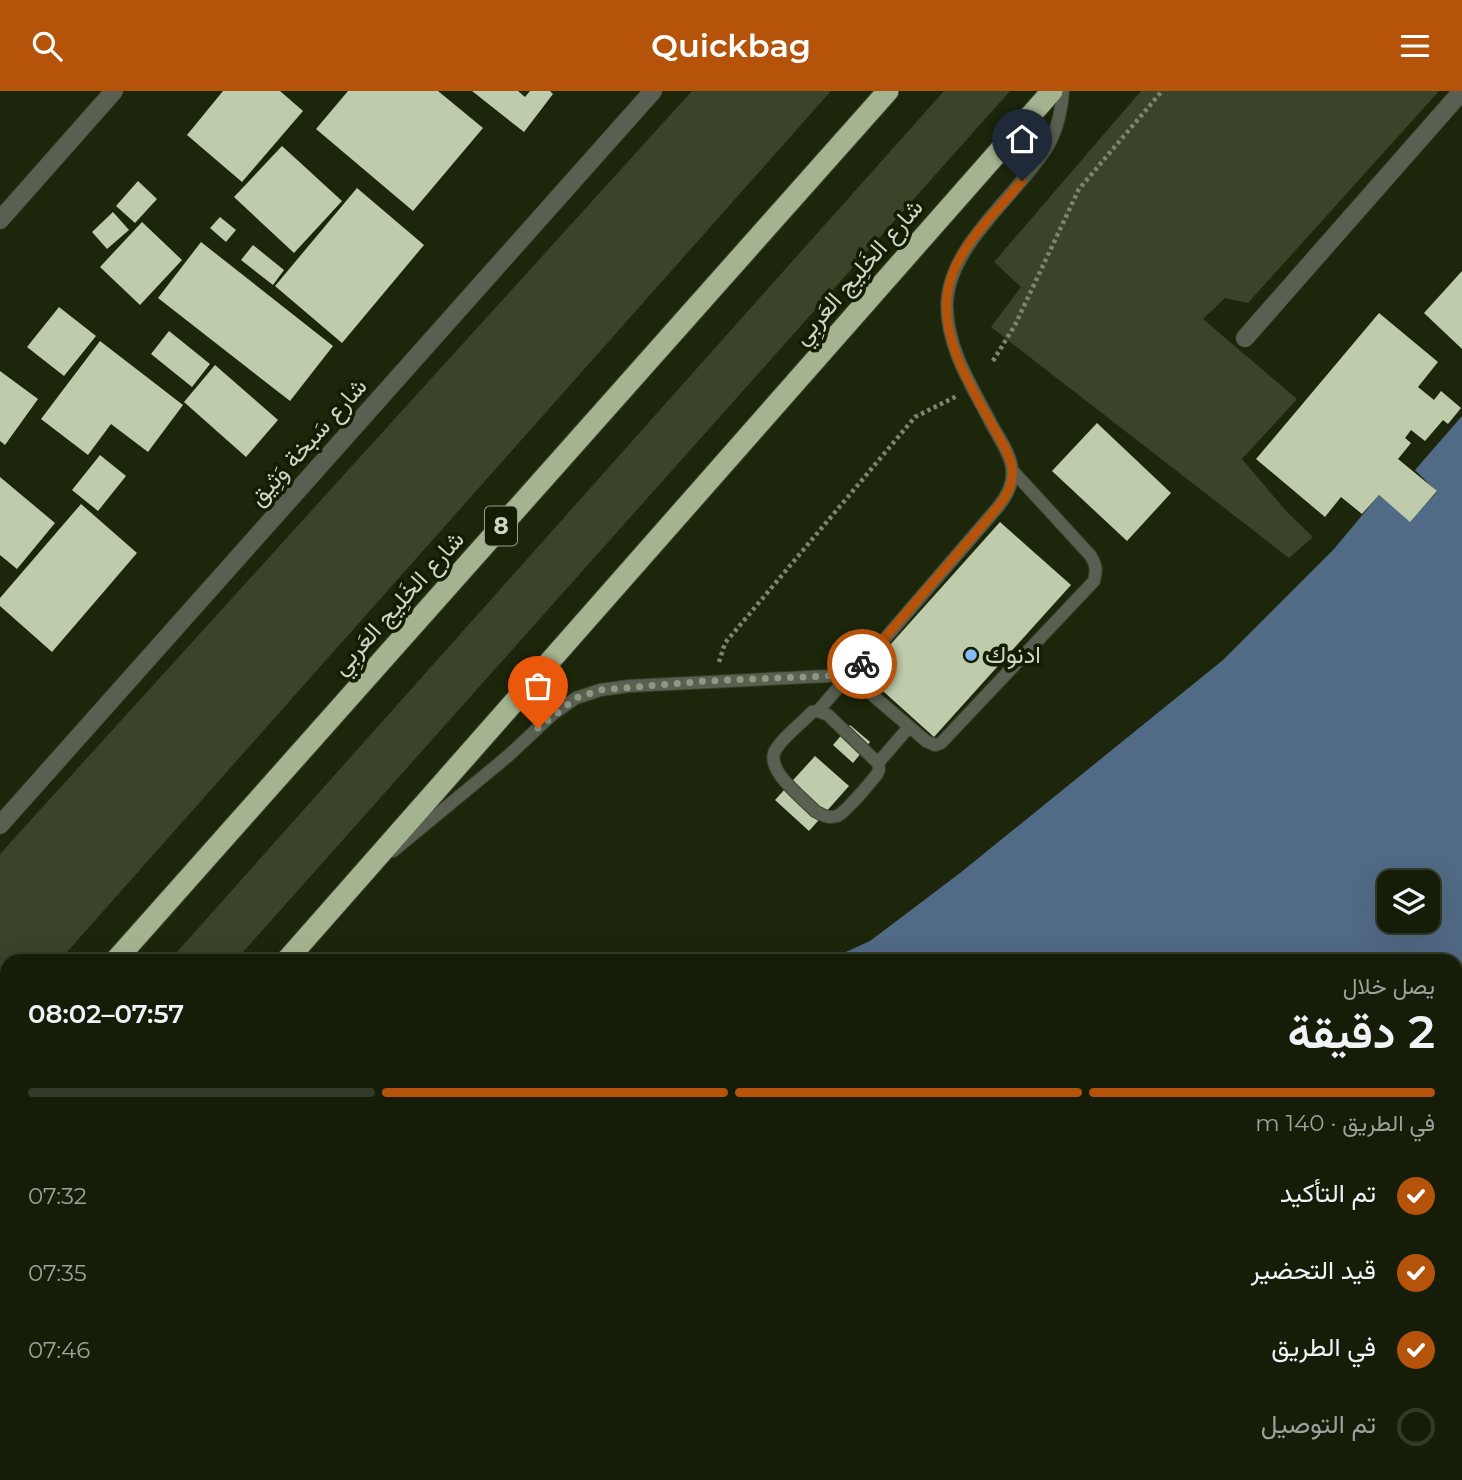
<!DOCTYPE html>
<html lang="ar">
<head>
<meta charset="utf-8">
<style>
  :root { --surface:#151c08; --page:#1e2512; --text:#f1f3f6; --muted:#9da19c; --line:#343a29; --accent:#b45309 }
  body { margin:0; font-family:Montserrat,Vazirmatn,sans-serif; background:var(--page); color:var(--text); direction:rtl; height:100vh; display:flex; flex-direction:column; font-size:26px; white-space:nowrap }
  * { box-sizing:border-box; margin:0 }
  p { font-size:23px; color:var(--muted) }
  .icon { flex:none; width:38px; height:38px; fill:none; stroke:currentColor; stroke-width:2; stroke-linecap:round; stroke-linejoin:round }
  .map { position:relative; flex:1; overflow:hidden; direction:ltr }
  .sheet { position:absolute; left:0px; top:863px; width:1463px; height:527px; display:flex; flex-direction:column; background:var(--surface); border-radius:21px 21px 0 0; box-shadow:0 7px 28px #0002,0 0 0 2px var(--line); direction:rtl }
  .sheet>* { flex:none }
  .tools { position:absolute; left:1377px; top:779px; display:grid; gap:14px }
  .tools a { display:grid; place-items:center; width:63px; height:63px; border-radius:14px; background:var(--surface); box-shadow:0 7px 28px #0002,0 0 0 2px var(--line); font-size:35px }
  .pin { position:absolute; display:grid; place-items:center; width:60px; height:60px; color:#fff; margin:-72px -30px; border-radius:50% 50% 50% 0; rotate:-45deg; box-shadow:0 0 7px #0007 }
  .pin .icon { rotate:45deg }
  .courier { position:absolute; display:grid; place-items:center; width:70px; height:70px; margin:-35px; border:5px solid #b45309; border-radius:50%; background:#fff; color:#222; box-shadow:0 2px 9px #0007 }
  .head em { font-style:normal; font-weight:600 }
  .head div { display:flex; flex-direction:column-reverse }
  .head { display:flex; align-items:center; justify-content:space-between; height:119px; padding:0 28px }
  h1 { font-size:46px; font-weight:600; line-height:52px }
  .bar { display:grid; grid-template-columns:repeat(4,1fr); gap:10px 7px; align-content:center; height:84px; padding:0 28px }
  .bar i { height:9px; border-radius:5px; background:var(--line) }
  .bar .current { background:var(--accent) }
  .bar p { grid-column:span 4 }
  ol { padding:0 28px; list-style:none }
  li { display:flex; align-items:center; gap:21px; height:77px }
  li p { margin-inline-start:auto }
  li .icon { padding:7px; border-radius:50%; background:var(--accent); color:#fff; stroke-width:4 }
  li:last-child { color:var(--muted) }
  li i { width:38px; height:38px; border:4px solid var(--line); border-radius:50% }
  header { display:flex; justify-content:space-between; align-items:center; height:91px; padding:0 28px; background:var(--accent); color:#fff; font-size:32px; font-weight:600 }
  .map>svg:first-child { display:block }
  .green { fill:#394429 }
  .water { fill:#516a85; fill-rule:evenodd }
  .building { fill:#beccab }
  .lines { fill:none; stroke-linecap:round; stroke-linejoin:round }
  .lane-casing { stroke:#384229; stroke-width:14 }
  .street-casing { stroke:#384229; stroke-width:19 }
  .highway-casing { stroke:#384229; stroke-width:23 }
  .path { stroke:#7d8570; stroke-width:4.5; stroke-dasharray:3.5 3.5; stroke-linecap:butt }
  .lane { stroke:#595f51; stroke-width:12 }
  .street { stroke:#595f51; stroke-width:18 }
  .highway { stroke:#a5b490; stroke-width:21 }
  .done { stroke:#8f9883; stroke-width:7; stroke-dasharray:0 12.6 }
  .route { stroke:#b45309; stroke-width:9 }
  .poi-dot { fill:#83bcfb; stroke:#131d03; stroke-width:2.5 }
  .labels { text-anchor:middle; stroke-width:7; stroke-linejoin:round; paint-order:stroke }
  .shield { fill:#131d03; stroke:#959e8a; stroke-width:2 }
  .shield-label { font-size:23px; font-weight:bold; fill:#cdd5c4 }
  .street-label { font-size:24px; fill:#cdd5c4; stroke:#131d03 }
  .poi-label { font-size:24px; fill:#cdd5c4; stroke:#131d03; text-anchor:start }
</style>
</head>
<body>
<header><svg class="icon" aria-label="menu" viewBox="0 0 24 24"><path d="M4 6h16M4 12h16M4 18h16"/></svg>Quickbag<svg class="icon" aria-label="search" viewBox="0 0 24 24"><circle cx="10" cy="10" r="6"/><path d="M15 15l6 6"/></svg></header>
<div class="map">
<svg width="1462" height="1389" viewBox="0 0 1462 1389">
  <rect width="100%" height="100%" fill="#1c260b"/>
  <g class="green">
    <path d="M692,0H831L59,870H7V928L0,936V763Z"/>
    <path d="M944,0H1010L235,870H169Z"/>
    <path d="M1141,0H1439L1248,212L1225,207L1203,228L1297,308L1242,368L1287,421L1313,446L1289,467L991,236L1021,196L994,171Z"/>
    <path d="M7,1052V1125L0,1133V1060Z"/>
    <path d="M7,1363V1382L305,1383L299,1389H0Z"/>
  </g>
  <g class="water">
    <path d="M1462,325V1144L1456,1148V870H826L870,850L960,782L1223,569L1334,458L1379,404L1410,430L1437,401L1415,379ZM1390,791H1428V830H1390Z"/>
    <path d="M322,1383V1382L1172,1383L1165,1389H316Z"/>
  </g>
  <g class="building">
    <path d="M223,0H280L303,20L242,91L187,44Z"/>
    <path d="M348,0H438L483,37L413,120L316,38Z"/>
    <path d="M472,0H518L525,6L530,0H550L553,3L524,41Z"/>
    <path d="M282,55L342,110L294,162L234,106Z"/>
    <path d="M138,90L157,108L135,132L116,115Z"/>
    <path d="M357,97L424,154L342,252L275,195Z"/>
    <path d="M113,121L129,139L107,158L92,141Z"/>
    <path d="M220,126L236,139L226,151L210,137Z"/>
    <path d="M142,131L182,169L140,214L100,176Z"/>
    <path d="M201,151L333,255L290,310L158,207Z"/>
    <path d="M253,154L284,179L273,194L241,169Z"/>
    <path d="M1462,180V258L1424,222Z"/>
    <path d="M59,216L96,245L64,285L27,256Z"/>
    <path d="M1379,222L1438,271L1418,296L1434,309L1441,300L1461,317L1448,333L1443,329L1425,350L1411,339L1405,347L1411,352L1398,368L1437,400L1410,431L1379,404L1362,423L1341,406L1325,426L1256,368Z"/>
    <path d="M169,240L210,273L192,296L151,263Z"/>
    <path d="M100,250L183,314L148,361L111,333L88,364L41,328Z"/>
    <path d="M215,274L278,329L246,366L184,311Z"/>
    <path d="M0,280L38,308L5,354L0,350Z"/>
    <path d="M1097,332L1171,402L1127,450L1052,380Z"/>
    <path d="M100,364L126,385L98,420L72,399Z"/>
    <path d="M0,386L55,432L17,478L0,464Z"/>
    <path d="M81,413L137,462L52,561L0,515V507Z"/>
    <path d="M1000,431L1071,494L934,646L864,583Z"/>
    <path d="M850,634L870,651L853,672L833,654Z"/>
    <path d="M815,665L849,695L809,740L775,709Z"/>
  </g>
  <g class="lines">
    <defs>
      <g id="lane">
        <path d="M818,620L849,584L926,650L935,654L941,652L1094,490C1097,479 1096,473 1090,464L1012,379"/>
        <path d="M818,620L828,624L878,672C879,678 880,677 877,683C871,691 846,721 837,725C829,728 822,724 815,720C802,706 763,678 776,658C785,644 801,633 812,621Z"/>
        <path d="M878,672L909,636"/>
        <path d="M393,760L508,665L553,623L576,607L600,599L629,595L849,584L870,565L998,416C1007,405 1014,392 1012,377C1010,362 999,347 992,334C973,297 947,258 947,215C947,164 998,120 1028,82C1037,71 1047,59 1052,47C1059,31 1062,16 1063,0"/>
        <path d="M0,1306L7,1280"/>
      </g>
      <g id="street">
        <path d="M0,129L114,0"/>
        <path d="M1245,247L1462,0"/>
        <path d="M0,734L653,0"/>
      </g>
      <g id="highway">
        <path d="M115,870L888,0"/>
        <path d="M286,870L1052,0"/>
        <path d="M0,999L7,991"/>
        <path d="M0,1194L7,1186"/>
      </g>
    </defs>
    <use href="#lane" class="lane-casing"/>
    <use href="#street" class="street-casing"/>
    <use href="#highway" class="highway-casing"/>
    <g class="path">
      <path d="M993,270L1015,234L1079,98L1162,0"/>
      <path d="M719,571L725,552L915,326L957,305"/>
      <path d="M93,1389L99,1382"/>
    </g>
    <use href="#lane" class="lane"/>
    <use href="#street" class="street"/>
    <use href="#highway" class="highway"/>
  </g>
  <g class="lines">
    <path class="done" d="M538,637L576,607L600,599L706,590L849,584L862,573"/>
    <path class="route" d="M862,573L998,416C1007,405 1014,392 1012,377C1010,362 999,347 992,334C970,294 937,242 949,194C959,153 997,121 1022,90"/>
  </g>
  <circle class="poi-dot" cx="971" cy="564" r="7"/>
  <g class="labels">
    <rect class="shield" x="485" y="415.5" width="32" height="39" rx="5"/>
    <g class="shield-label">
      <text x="501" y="443">8</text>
    </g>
    <g class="street-label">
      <text transform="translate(858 181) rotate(-49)" y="8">شارع الخَلِيج العَربِي</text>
      <text transform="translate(308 351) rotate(-48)" y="8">شارع سَبخة وَثِيق</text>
      <text transform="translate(398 512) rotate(-48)" y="8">شارع الخَلِيج العَربِي</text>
    </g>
    <g class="poi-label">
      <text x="985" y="572">ادنوك</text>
    </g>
  </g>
</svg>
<div class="tools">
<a><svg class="icon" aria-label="layers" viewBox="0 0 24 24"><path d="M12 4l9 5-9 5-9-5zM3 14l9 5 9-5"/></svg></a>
</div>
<div class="pin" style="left:538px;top:637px;background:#ea580c"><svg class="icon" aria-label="bag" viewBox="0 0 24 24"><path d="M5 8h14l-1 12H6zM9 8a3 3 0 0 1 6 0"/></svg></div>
<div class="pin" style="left:1022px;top:90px;background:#1f2937"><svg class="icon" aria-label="home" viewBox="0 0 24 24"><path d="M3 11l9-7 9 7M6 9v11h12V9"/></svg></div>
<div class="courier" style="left:862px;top:573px"><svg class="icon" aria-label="bike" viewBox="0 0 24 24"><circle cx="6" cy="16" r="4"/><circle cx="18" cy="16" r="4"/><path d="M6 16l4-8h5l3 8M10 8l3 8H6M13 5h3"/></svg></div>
<section class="sheet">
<div class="head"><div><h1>2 دقيقة</h1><p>يصل خلال</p></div><em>07:57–08:02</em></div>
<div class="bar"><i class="current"></i><i class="current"></i><i class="current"></i><i></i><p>في الطريق · 140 m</p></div>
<ol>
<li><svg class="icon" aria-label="check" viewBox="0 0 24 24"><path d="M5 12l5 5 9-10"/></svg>تم التأكيد<p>07:32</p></li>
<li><svg class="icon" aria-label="check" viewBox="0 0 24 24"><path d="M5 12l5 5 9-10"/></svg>قيد التحضير<p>07:35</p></li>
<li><svg class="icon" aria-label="check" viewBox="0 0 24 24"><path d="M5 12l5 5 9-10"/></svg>في الطريق<p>07:46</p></li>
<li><i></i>تم التوصيل</li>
</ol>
</section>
</div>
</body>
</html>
